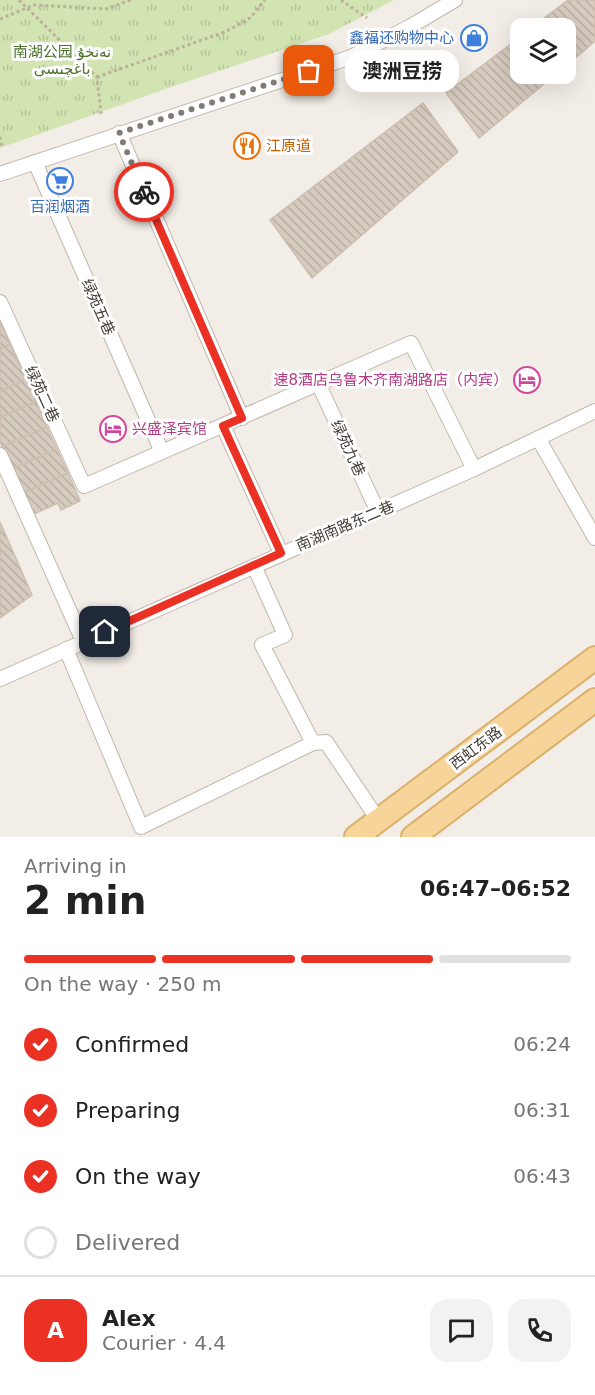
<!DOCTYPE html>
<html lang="en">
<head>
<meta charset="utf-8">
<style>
  :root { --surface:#fff; --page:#f2f2f2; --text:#222; --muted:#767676; --line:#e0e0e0; --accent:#eb3124 }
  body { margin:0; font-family:"DejaVu Sans",Vazirmatn,"Noto Sans SC",sans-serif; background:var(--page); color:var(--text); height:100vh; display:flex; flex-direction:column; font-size:22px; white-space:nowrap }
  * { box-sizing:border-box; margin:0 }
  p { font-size:20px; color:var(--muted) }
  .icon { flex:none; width:33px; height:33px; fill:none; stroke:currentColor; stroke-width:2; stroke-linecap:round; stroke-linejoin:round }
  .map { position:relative; height:837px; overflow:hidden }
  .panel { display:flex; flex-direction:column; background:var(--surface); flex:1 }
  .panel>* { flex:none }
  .fabs { position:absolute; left:510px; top:18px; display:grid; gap:12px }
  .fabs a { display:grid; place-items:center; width:66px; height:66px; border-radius:12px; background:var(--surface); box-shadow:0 6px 24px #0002; font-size:30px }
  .pin { position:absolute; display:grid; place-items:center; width:51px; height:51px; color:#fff; margin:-26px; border-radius:12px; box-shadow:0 3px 9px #0006 }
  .courier { position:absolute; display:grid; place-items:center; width:60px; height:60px; margin:-30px; border:4px solid #eb3124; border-radius:50%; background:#fff; color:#222; box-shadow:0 2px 8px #0007 }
  .bubble { position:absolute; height:42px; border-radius:18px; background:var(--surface); box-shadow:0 6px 24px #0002; font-size:20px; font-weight:700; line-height:42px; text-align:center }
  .overview em { font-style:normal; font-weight:700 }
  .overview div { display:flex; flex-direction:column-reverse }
  .overview { display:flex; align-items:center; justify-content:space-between; height:102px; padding:0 24px }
  h1 { font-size:39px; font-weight:700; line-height:45px }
  .bar { display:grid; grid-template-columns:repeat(4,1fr); gap:9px 6px; align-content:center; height:72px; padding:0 24px }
  .bar i { height:8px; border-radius:4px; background:var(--line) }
  .bar .on { background:var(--accent) }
  .bar p { grid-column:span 4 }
  .line { display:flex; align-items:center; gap:15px; padding:0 24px; border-top:2px solid var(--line) }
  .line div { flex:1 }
  .round { display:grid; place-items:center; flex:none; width:63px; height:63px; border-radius:18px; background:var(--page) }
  ol { padding:0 24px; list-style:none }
  li { display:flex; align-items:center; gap:18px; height:66px }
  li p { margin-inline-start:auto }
  li .icon { padding:6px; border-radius:50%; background:var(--accent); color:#fff; stroke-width:4 }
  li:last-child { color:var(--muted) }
  li i { width:33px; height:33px; border:3px solid var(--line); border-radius:50% }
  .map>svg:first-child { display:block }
  .park { fill:url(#park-tufts) }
  .building { fill:url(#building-back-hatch); stroke:#cdbfb0; stroke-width:1.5 }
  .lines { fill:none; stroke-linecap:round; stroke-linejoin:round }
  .minor-casing { stroke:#c0b7ac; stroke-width:16 }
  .primary-casing { stroke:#dbb06b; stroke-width:26 }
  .path { stroke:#bdaf9c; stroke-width:3; stroke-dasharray:3 3; stroke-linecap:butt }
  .minor { stroke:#fff; stroke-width:14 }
  .primary { stroke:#f7d59a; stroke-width:22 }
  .done { stroke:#817b74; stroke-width:6; stroke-dasharray:0 10.8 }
  .route { stroke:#eb3124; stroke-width:8 }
  .labels { text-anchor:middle; stroke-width:6; stroke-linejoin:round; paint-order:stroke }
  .shop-label { font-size:15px; fill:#366cbe; stroke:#fff; text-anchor:end }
  .park-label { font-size:15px; fill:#4d722d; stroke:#fff }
  .food-label { font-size:15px; fill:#c56008; stroke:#fff; text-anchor:start }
  .street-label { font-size:15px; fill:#443d36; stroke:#fff }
  .hotel-label { font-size:15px; fill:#b23c85; stroke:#fff; text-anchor:end }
</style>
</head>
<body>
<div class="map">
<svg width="595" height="837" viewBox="0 0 595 837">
  <defs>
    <pattern id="park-tufts" width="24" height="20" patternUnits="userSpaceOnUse" patternTransform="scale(1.5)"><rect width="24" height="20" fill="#d1e4b1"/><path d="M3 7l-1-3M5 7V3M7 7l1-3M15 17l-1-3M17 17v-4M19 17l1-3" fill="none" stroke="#b5c499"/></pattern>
    <pattern id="building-back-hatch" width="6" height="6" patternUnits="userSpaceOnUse" patternTransform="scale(1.5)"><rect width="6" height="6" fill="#d6cbbf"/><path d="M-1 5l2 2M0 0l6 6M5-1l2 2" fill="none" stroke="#b9afa5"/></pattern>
  </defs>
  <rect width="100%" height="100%" fill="#f2ede6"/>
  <path class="park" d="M0,0H394L329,34L174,86L0,148Z"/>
  <g class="building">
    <path d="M568,0H595V41L566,66V28H531Z"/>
    <path d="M520,37V74H556L479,138L446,93Z"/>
    <path d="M423,103L458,152L312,278L270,220Z"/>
    <path d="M0,321L10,344L0,349Z"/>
    <path d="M10,344L26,379L0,391V349Z"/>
    <path d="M26,379L36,402L0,417V391Z"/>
    <path d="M36,402L47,427L2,447L0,441V417Z"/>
    <path d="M47,427L57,449L12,469L2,447Z"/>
    <path d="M57,449L68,473L23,493L12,469Z"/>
    <path d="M68,473L80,501L61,510L58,503L32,515L23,493Z"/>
    <path d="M0,522L32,595L0,618Z"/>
  </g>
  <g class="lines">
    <defs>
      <g id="minor">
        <path d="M119,133L242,418"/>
        <path d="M35,162L162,452"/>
        <path d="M0,174L351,57L411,26L455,0"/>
        <path d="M0,302L84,486L411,343L474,469"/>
        <path d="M318,383L378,512"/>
        <path d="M223,426L281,553"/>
        <path d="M538,438L595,538"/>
        <path d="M0,455L83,641"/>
        <path d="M254,566L285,635L262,645L313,743L326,742L379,821"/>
        <path d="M66,649L141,827L313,743"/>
        <path d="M0,679L474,469L595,411"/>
      </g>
      <g id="primary">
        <path d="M356,837L595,658"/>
        <path d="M413,837L595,700"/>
      </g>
    </defs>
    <use href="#minor" class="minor-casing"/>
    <use href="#primary" class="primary-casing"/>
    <g class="path">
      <path d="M19,0L97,77L101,114"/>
      <path d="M341,0L367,18"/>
      <path d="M0,19L34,5L106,9L131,0"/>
      <path d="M97,77L225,32L250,18L265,0"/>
      <path d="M0,137L2,146"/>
    </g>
    <use href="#minor" class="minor"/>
    <use href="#primary" class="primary"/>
  </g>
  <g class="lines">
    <path class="done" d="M144,192L119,133L309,71"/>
    <path class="route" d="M105,632L281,553L223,426L242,418L144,192"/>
  </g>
  <defs>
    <symbol id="shop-ring" viewBox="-11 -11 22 22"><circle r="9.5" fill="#fff" stroke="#3f7fe0" stroke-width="1.5"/><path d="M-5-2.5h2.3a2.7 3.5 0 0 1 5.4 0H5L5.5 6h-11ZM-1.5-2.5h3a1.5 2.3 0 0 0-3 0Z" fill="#3f7fe0"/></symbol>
    <symbol id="restaurant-ring" viewBox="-11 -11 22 22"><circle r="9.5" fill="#fff" stroke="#e8710a" stroke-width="1.5"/><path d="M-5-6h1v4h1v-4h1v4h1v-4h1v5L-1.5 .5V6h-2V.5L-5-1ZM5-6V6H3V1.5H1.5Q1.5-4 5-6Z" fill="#e8710a"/></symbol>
    <symbol id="supermarket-ring" viewBox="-11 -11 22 22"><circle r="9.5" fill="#fff" stroke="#3f7fe0" stroke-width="1.5"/><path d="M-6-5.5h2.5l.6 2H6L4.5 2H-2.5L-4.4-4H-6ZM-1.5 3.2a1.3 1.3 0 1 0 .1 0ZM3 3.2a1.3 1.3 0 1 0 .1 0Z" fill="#3f7fe0"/></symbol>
    <symbol id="hotel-ring" viewBox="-11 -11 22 22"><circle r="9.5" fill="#fff" stroke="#d1479c" stroke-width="1.5"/><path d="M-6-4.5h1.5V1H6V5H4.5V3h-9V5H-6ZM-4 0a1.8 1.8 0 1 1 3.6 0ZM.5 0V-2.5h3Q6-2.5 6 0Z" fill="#d1479c"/></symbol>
  </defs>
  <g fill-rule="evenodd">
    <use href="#shop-ring" x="459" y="23" width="30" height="30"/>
    <use href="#restaurant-ring" x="232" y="131" width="30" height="30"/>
    <use href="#supermarket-ring" x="45" y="166" width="30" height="30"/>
    <use href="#hotel-ring" x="512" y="365" width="30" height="30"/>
    <use href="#hotel-ring" x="98" y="414" width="30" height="30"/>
  </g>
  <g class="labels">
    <g class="shop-label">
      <text x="454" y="43">鑫福还购物中心</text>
      <text x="60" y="212" text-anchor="middle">百润烟酒</text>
    </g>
    <g class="park-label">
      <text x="62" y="57">南湖公园 نەنخۇ<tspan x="62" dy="17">باغچىسى</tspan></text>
    </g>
    <g class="food-label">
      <text x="266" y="151">江原道</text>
    </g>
    <g class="street-label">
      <text transform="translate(98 307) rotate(66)" y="5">绿苑五巷</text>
      <text transform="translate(42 394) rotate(65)" y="5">绿苑二巷</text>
      <text transform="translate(348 448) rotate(65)" y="5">绿苑九巷</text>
      <text transform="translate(345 526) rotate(-23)" y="5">南湖南路东二巷</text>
      <text transform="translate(476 748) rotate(-37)" y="5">西虹东路</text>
    </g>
    <g class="hotel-label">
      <text x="508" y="385">速8酒店乌鲁木齐南湖路店（内宾）</text>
      <text x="132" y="434" text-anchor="start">兴盛泽宾馆</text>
    </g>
  </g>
</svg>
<div class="fabs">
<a><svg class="icon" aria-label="layers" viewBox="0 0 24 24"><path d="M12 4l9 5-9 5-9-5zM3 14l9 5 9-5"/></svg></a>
</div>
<div class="pin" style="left:309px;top:71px;background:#ea580c"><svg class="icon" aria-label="bag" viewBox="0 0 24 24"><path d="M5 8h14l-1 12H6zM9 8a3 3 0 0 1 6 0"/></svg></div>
<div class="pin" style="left:105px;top:632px;background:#1f2937"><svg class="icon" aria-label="home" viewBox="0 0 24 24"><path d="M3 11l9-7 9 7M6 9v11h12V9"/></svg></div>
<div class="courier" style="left:144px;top:192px"><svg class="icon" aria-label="bike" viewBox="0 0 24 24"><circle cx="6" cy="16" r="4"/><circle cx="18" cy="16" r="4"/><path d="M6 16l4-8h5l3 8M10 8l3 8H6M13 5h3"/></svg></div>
<div class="bubble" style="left:345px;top:50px;width:114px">澳洲豆捞</div>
</div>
<section class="panel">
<div class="overview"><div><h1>2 min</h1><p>Arriving in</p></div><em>06:47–06:52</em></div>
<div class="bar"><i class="on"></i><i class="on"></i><i class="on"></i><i></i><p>On the way · 250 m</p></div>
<ol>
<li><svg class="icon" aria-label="check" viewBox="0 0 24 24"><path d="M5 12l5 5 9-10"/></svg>Confirmed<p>06:24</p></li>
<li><svg class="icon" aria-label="check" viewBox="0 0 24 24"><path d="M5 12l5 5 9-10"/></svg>Preparing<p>06:31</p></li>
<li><svg class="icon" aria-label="check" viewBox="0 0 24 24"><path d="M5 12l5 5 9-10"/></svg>On the way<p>06:43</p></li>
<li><i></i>Delivered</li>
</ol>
<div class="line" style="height:108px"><b class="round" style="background:var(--accent);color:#fff">A</b><div><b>Alex</b><p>Courier · 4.4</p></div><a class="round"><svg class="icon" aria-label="chat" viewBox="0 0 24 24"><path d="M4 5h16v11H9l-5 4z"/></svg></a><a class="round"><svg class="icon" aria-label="phone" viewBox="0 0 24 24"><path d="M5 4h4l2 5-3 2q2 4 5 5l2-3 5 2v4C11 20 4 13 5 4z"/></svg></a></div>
</section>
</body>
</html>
